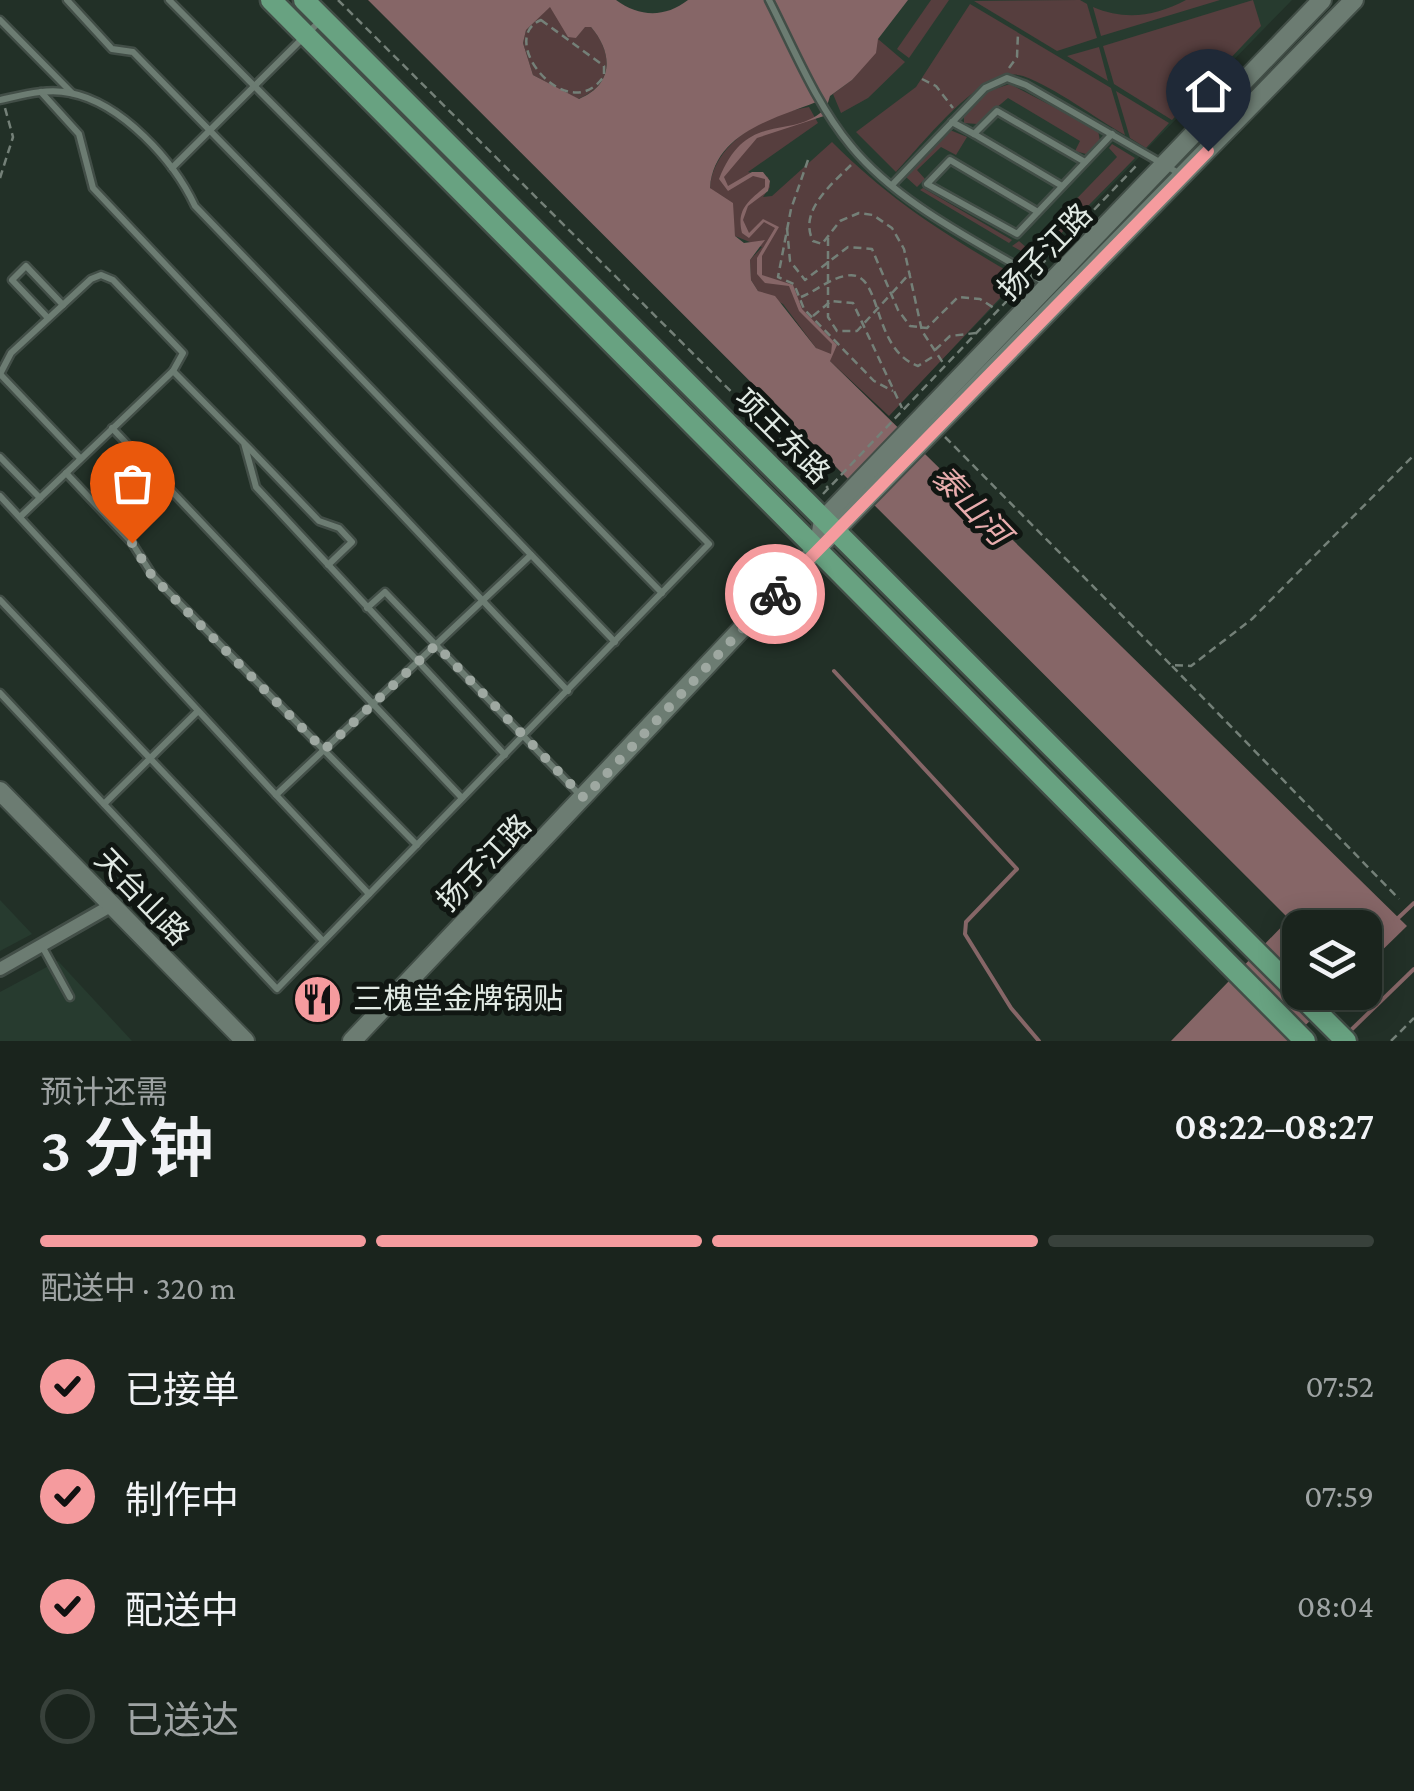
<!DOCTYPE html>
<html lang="zh">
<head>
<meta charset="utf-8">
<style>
  :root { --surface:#1a241d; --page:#232c26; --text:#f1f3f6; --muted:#9fa4a4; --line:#38413b; --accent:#f59b9e }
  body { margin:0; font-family:"Crimson Pro","Noto Sans SC",serif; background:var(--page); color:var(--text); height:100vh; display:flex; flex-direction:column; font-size:38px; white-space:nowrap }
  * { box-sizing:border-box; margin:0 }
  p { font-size:32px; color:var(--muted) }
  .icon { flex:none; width:55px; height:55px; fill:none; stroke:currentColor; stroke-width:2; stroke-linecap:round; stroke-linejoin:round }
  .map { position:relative; height:1041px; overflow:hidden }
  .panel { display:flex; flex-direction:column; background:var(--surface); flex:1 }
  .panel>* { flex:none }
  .buttons { position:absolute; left:1282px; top:910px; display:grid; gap:20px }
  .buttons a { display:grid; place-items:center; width:100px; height:100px; border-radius:20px; background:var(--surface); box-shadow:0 5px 25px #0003,0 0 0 2px var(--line); font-size:50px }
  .pin { position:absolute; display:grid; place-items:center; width:85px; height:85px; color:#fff; margin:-102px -42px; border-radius:50% 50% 50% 0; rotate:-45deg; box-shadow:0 0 10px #0007 }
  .pin .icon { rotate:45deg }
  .courier { position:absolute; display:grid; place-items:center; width:100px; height:100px; margin:-50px; border:8px solid #f59b9e; border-radius:50%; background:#fff; color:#222; box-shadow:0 2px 12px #0007 }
  .head em { font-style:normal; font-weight:600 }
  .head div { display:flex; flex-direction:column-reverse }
  .head { display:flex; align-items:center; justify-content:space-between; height:170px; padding:0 40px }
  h1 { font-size:65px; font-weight:600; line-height:75px }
  .bar { display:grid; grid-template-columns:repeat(4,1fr); gap:15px 10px; align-content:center; height:120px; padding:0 40px }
  .bar i { height:12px; border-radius:8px; background:var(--line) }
  .bar .selected { background:var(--accent) }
  .bar p { grid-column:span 4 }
  ol { padding:0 40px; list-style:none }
  li { display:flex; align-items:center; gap:30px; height:110px }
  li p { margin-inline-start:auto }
  li .icon { padding:10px; border-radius:50%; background:var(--accent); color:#111; stroke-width:4 }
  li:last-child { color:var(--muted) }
  li i { width:55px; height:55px; border:5px solid var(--line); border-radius:50% }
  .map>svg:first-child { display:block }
  .built { fill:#273b2f }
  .green { fill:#563e3e }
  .water { fill:#866667; fill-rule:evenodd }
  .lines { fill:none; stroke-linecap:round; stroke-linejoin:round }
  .stream { stroke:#866667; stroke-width:4 }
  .lane-casing { stroke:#424e47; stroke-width:11 }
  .street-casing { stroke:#424e47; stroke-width:18 }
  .secondary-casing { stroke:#424e47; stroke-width:22 }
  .primary-casing { stroke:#424e47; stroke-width:25 }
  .path { stroke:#748078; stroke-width:2.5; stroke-dasharray:8 5; stroke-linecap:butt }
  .lane { stroke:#6c7c72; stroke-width:6 }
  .street { stroke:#6c7c72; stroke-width:12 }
  .secondary { stroke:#6c7c72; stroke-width:18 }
  .primary { stroke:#68a281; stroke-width:20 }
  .path-bridge { stroke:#748078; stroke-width:2.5; stroke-dasharray:8 5; stroke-linecap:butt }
  .done { stroke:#9ea8a1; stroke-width:10; stroke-dasharray:0 18 }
  .route { stroke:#f59b9e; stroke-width:12 }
  .labels { text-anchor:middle; stroke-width:10; stroke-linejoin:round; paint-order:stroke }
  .street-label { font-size:30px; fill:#e0e9e3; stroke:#101612 }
  .poi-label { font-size:30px; fill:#e0e9e3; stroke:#101612; text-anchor:start }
  .water-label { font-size:32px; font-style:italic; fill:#e9adae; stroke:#101612 }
</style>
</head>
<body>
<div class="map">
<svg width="1414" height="1041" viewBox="0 0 1414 1041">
  <rect width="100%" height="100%" fill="#223027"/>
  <g class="built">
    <path d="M480,0H1292L888,415Z"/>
    <path d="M0,900L32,934L0,951Z"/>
    <path d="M58,961L132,1041H0V992Z"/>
  </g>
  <g class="green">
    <path d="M931,0H949L909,58L897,49Z"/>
    <path d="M1080,0L1087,4L1097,38L1057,51L974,1Z"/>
    <path d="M1186,0H1220L1101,36L1093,7C1126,21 1155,16 1186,0Z"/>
    <path d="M1253,0L1261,26L1172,120L1114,84L1103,46Z"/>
    <path d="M970,4L1111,88L1125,135C1093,117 1058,89 1023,76C984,63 922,145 896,172L856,132L916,87Z"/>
    <path d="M550,6L576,38L585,26L591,27C614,54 613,85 578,99L533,75L523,43L526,30Z"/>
    <path d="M878,39L905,62L868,98L841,113L833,94L852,80Z"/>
    <path d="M1099,47L1108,81L1067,56Z"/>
    <path d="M1010,84L1098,130L1100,141L1086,154L1075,151L1080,141L1008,98L977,124L964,123V113L985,92Z"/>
    <path d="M1116,91L1169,123L1146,148L1130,138Z"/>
    <path d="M809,107L818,123L748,172L768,177L770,187L763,197L772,196L832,142C893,203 945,234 1019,278L889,416L816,348L783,304L758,291L751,280L750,260L762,247L735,236L732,215L710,188C713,142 768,113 809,107Z"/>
    <path d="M950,130L967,137L956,155L941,147L917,170L925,179L917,187L906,177Z"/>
    <path d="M1112,144L1135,158L1036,259L1012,246L1019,241L1028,249L1117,157L1109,148Z"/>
    <path d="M923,188L1012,240L1009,243L920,190Z"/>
  </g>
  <path class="water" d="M368,0H616C639,17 665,18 688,0H908L878,39L876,53L852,80L830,96L824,116L757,138L724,177L728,186L752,172H763L770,181L768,191L748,206L743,220L749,233L763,219L779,227L762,256V275L793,285L802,309L837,345L830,361L1407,926L1365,967V928H1300V992L1339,993L1289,1041H1171L1289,919ZM550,7L568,37L576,38L585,27H591C614,54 613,85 579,99L533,75L523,43L526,30ZM824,99V110C789,141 747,109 719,179L728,191L753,176L765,179V187C749,201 736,209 742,233L749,238L764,222L775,228L757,258V274L765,283L789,286L799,311L832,344L831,354L816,348L775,296L758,291L751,280L750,260L765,240L744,243L735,236L733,203L710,188C714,130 781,117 824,99Z"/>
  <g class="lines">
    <g class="stream">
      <path d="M834,671L1017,869L966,922L965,934L1011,1008L1039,1041"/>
      <path d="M1396,920L1414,903"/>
      <path d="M1349,1032L1414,969"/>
    </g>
    <defs>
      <g id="lane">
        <path d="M67,0L112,49L133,52L662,593"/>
        <path d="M769,0C794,49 816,104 851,146C899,205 980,243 1044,282"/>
        <path d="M0,20L72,93"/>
        <path d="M41,92L79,134L93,188L568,691"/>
        <path d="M0,100C23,95 47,88 70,93C122,103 174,161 195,206L615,642"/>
        <path d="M952,122L974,134"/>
        <path d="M172,168L320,21"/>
        <path d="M892,185L985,88L1007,78L1026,85L1182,175"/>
        <path d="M1062,186L974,134L997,111L1085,162"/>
        <path d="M1038,212L950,160L927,184L1017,234L1112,134"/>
        <path d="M48,318L12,280L26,266L63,305"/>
        <path d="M173,371L244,443L256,487L505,755"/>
        <path d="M0,374L11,353L91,279L101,275L113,280L183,353L173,371L20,517"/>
        <path d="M0,374L80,458"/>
        <path d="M112,428L462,798"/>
        <path d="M246,445L319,521L339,528L352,542L328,565"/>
        <path d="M0,457L40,498"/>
        <path d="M66,473L132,543L153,576L417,845"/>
        <path d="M0,496L276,795L531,555"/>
        <path d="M0,600L323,941"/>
        <path d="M367,608L385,592L579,794"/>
        <path d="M0,693L277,989L709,544L169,0"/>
        <path d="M276,795L369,894"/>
        <path d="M104,804L198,711"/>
        <path d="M42,946L70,997"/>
      </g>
      <path id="street" d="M0,969L112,905"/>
      <g id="secondary">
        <path d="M821,532L823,520L1322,0"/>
        <path d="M0,791L245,1041"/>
        <path d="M352,1041L819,547L1354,0"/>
      </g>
      <g id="primary">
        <path d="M271,0L1305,1041"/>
        <path d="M304,0L1346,1041"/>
      </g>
    </defs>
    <use href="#lane" class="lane-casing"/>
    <use href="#street" class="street-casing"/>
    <use href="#secondary" class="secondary-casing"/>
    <use href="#primary" class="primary-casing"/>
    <g class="path">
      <path d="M338,0L828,488"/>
      <path d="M541,20L604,66V76C568,129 495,39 541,20Z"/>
      <path d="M1009,68L1017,57L1018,33"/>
      <path d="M922,79L936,86L953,108"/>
      <path d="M808,160L791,209L778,277L794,284L804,309L874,381L893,391"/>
      <path d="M851,165C832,184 798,211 813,241L822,244L840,221L859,213L873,215L892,228L904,249L922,331L945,366"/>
      <path d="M0,178L13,137L5,108"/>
      <path d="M787,228L790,261L805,280L848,247L872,249L898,310L910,326L927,328L958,297L980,299L997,310"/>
      <path d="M828,238V260"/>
      <path d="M1040,266L1138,164"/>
      <path d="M892,293L910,273"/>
      <path d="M801,297C816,291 829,279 845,276C884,266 869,348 918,366L934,356"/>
      <path d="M813,316L831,301L853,303L902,408"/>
      <path d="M935,350L950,336L976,333"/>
      <path d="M945,437L1171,665L1191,666L1252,619L1414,455"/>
      <path d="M823,494L1024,283"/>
      <path d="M1172,666L1399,899"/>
      <path d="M1391,1041L1414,1018"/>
    </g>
    <use href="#lane" class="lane"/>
    <use href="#street" class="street"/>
    <use href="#secondary" class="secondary"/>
    <use href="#primary" class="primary"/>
    <path class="path-bridge" d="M828,261V317L837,331H857L891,294"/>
  </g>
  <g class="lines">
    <path class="done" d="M132,543L152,576L324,750L436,645L584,798L775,594"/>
    <path class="route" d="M775,594L1208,151"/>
  </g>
  <defs>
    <symbol id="restaurant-disc" viewBox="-11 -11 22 22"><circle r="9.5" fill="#f59b9e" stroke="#101612"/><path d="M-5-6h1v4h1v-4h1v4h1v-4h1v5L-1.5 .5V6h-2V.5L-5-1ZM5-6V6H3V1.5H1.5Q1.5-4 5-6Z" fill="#111"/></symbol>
  </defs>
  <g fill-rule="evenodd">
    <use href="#restaurant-disc" x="290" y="972" width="55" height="55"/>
  </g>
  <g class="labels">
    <g class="street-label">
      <text transform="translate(1045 252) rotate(-46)" y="10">扬子江路</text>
      <text transform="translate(782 436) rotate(45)" y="10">项王东路</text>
      <text transform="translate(484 863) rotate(-46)" y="10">扬子江路</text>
      <text transform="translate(142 897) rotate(46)" y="10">天台山路</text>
    </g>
    <g class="poi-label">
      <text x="353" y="1009">三槐堂金牌锅贴</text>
    </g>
    <g class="water-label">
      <text transform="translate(971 505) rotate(46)" y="11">泰山河</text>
    </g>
  </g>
</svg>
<div class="buttons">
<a><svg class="icon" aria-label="layers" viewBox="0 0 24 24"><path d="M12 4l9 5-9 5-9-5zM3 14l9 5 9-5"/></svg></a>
</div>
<div class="pin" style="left:132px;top:543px;background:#ea580c"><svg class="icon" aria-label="bag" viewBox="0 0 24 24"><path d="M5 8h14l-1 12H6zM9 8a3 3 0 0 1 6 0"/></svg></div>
<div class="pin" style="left:1208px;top:151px;background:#1f2937"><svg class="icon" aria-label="home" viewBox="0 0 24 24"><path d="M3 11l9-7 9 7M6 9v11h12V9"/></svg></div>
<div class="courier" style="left:775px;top:594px"><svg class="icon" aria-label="bike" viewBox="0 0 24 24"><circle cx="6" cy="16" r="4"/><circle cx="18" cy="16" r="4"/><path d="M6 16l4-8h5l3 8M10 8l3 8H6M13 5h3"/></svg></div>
</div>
<section class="panel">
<div class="head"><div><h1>3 分钟</h1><p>预计还需</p></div><em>08:22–08:27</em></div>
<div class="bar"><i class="selected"></i><i class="selected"></i><i class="selected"></i><i></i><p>配送中 · 320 m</p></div>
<ol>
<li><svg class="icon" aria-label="check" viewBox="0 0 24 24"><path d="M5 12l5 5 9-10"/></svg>已接单<p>07:52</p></li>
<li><svg class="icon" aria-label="check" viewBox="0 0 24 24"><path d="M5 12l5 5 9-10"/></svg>制作中<p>07:59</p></li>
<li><svg class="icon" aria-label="check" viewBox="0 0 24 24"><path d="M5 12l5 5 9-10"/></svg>配送中<p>08:04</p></li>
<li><i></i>已送达</li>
</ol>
</section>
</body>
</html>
